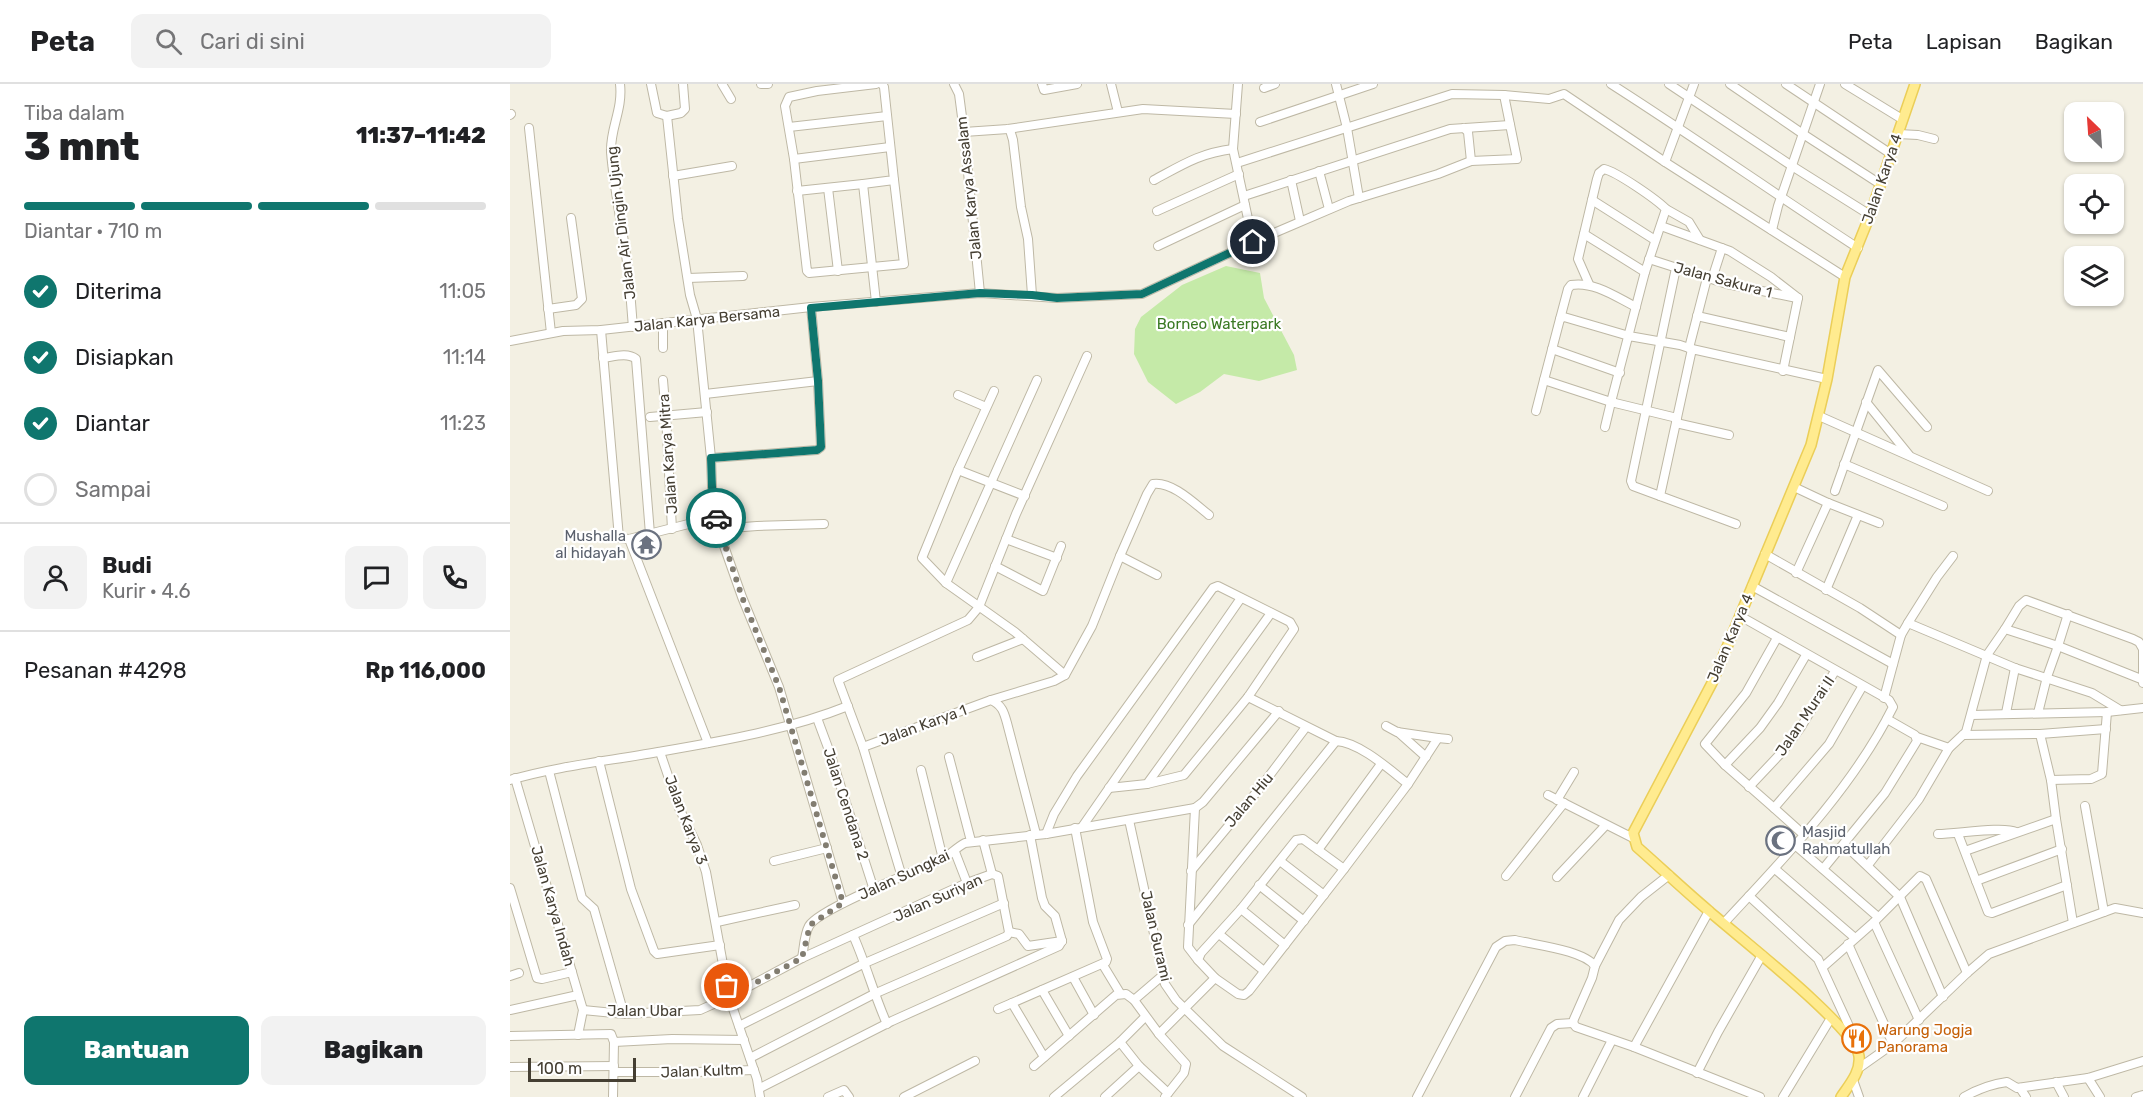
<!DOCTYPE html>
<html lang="id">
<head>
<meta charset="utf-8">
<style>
  :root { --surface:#fff; --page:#f2f2f2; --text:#202124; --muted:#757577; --line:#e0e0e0; --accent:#0f766e }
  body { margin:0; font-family:Rubik,sans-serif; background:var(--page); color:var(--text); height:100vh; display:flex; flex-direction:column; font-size:22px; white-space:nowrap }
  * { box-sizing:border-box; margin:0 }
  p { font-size:20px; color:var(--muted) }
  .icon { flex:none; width:33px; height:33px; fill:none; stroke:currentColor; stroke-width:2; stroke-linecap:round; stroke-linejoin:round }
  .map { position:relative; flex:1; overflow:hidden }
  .details { display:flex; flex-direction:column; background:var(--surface); width:510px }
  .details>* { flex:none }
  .needle { width:39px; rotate:335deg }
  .tools { position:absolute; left:1554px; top:18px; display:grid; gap:12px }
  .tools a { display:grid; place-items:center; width:60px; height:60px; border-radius:12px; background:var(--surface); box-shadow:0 2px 4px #0004; font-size:30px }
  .scale { position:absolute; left:18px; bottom:15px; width:108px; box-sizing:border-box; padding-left:6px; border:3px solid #453f33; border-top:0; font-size:16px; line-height:21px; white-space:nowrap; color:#453f33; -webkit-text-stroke:4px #fff; paint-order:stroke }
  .pin { position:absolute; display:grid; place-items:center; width:51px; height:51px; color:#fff; margin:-26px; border:3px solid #fff; border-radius:50%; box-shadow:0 2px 6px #0007 }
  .courier { position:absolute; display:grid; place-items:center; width:60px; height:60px; margin:-30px; border:4px solid #0f766e; border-radius:50%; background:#fff; color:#222; box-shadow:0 2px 8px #0007 }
  .overview em { font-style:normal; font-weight:800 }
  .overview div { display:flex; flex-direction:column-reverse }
  .overview { display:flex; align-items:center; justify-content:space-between; height:102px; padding:0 24px }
  h1 { font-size:39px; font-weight:800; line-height:45px }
  .bar { display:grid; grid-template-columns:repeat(4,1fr); gap:9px 6px; align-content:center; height:72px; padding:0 24px }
  .bar i { height:8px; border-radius:4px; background:var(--line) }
  .bar .active { background:var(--accent) }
  .bar p { grid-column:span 4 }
  .line { display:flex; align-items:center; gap:15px; padding:0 24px; border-top:2px solid var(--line) }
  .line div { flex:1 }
  .round { display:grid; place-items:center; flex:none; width:63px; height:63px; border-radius:12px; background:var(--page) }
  ol { padding:0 24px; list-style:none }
  li { display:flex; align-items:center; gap:18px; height:66px }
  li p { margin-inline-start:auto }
  li .icon { padding:6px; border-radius:50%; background:var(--accent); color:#fff; stroke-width:4 }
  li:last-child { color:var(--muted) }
  li i { width:33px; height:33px; border:3px solid var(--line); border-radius:50% }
  .primary-button { display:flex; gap:12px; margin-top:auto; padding:12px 24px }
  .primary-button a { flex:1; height:69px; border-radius:12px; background:var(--accent); color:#fff; font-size:24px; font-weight:800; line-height:69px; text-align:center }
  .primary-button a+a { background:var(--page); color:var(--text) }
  header { display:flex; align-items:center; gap:36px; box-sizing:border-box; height:84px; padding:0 30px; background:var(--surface); border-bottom:2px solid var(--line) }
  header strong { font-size:28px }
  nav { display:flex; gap:33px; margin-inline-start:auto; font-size:21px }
  .search { width:420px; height:54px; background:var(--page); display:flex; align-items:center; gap:15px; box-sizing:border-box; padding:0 21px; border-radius:12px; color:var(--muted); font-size:22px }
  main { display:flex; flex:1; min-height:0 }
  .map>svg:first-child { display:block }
  .green { fill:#c5eaa8 }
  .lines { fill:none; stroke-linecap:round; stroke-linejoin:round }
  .minor-casing { stroke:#beb8a5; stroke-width:10 }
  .major-casing { stroke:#ebce58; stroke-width:12 }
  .minor { stroke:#fff; stroke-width:8 }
  .major { stroke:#ffeb8f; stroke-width:9 }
  .done { stroke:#827d71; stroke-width:6; stroke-dasharray:0 10.8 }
  .route { stroke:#0f766e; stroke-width:8 }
  .labels { text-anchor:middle; stroke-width:4.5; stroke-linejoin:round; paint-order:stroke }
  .street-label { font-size:15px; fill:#453f33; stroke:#fff }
  .park-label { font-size:15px; fill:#3a7923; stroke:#fff }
  .worship-label { font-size:15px; fill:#5b616d; stroke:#fff; text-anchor:end }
  .food-label { font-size:15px; fill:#c56008; stroke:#fff; text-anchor:start }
</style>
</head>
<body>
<header>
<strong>Peta</strong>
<div class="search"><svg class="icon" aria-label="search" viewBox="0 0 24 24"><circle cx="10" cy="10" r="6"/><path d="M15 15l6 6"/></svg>Cari di sini</div>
<nav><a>Peta</a><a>Lapisan</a><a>Bagikan</a></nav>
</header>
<main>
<section class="details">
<div class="overview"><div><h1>3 mnt</h1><p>Tiba dalam</p></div><em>11:37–11:42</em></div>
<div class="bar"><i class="active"></i><i class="active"></i><i class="active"></i><i></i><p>Diantar · 710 m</p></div>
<ol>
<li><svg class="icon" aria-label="check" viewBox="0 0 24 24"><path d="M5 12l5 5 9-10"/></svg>Diterima<p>11:05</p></li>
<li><svg class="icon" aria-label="check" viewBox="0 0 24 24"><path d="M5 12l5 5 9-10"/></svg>Disiapkan<p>11:14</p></li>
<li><svg class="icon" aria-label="check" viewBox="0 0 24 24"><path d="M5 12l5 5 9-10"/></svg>Diantar<p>11:23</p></li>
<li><i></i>Sampai</li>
</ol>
<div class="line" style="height:108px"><a class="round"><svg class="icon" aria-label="person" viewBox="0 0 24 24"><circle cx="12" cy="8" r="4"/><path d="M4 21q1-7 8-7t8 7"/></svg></a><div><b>Budi</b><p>Kurir · 4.6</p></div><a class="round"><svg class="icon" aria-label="chat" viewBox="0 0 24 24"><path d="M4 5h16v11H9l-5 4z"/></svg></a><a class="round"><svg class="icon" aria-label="phone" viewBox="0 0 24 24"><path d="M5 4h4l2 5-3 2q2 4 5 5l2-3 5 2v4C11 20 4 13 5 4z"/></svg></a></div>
<div class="line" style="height:78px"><div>Pesanan #4298</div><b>Rp 116,000</b></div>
<div class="primary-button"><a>Bantuan</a><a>Bagikan</a></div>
</section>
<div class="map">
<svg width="1633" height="1013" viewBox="0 0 1633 1013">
  <rect width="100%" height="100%" fill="#f3f0e3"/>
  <path class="green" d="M716,182L750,189L754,214L784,271L787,286L749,297L714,290L690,308L666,320L638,298L624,270L625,245L631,233L672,201Z"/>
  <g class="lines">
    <defs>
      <g id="minor">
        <path d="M110,0C113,26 100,44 101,68C104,105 112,141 117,178C120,199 121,221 123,243"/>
        <path d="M141,0L147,29L157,32L171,29L175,25L173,0"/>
        <path d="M212,0L221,15"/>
        <path d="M251,0H258"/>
        <path d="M366,0L307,7L279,13L275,22L284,75L297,187L299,189L394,180L384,96"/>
        <path d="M444,0L449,10L454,48L470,209"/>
        <path d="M532,0L534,6L567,0"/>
        <path d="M601,0L608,28"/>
        <path d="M728,0L723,65L743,158"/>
        <path d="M826,0L837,44L849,114"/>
        <path d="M1101,0C1184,53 1265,110 1348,164"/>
        <path d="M1159,0L1282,82L1360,131"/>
        <path d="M1220,0L1293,50L1370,100"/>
        <path d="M1276,0L1381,70"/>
        <path d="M1335,0L1392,35"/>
        <path d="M754,4L765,0"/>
        <path d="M0,31L1,30"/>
        <path d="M157,32L168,135L180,211L187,235L201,374L202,403L208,445L232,513L269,603L333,819"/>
        <path d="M750,38L863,0"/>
        <path d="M279,43L377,32"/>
        <path d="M19,44L41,249"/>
        <path d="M954,44L958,48L961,77"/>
        <path d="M498,45L500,46L503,56L511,123L518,155L522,211"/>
        <path d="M454,48L498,45L633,25L726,30"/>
        <path d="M1388,50L1408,51L1424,55"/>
        <path d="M284,75L380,63"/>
        <path d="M1155,78L1184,0"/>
        <path d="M727,79L942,10L994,11L1039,15L1054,10L1155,78L1335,193"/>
        <path d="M809,87L819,125"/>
        <path d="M163,92L222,82"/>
        <path d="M644,96C672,81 690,69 723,65"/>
        <path d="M781,96L790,137"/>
        <path d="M318,104L328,187"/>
        <path d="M287,107L353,100"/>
        <path d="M734,112L940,45L1000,41"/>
        <path d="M1082,116L1145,156"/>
        <path d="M1156,125L1179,138L1190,156"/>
        <path d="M647,127L729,90"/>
        <path d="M1151,142L1220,167L1261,193L1288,214"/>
        <path d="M1262,146L1268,122L1310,0"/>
        <path d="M1074,150L1135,188"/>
        <path d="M648,162L735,121"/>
        <path d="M1139,175L1217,200L1287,214"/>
        <path d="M178,194L233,192"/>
        <path d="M1202,195L1212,164"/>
        <path d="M1079,200L1068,175L1087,95L1089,89L1094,85C1107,88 1146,115 1156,125L1135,188L1101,318L1034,296L1050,235L1054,233L1119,252L1170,261L1182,265"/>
        <path d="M366,218L353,100L384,96L374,3L372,0"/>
        <path d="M38,225L66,221L72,215L61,134"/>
        <path d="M1187,232L1280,253"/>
        <path d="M1050,235L1058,205L1061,201C1084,197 1106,213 1126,223"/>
        <path d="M153,239V264"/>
        <path d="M91,246L109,454L119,455L206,433"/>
        <path d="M0,257L53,247L91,246L301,223L470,209L547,214L632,210L743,158L839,117L928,90L961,77L1007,75L994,11"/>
        <path d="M1179,264L1197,194"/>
        <path d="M1042,265L1110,289"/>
        <path d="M93,274C103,273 117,268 126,275L140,450"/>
        <path d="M1273,287L1288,214"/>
        <path d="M153,296L156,332L162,445"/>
        <path d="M195,310L308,297"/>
        <path d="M448,311L476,323"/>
        <path d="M1356,318L1399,371"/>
        <path d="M1026,327L1034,296"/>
        <path d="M1309,332L1478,407"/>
        <path d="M140,333L197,328"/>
        <path d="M1166,339L1219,351"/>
        <path d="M1095,343L1101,318L1167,334"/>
        <path d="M201,374L307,366L311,363L308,297L301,223"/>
        <path d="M1334,380L1433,422"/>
        <path d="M448,386L515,412"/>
        <path d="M1284,403L1318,419L1369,439"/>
        <path d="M1325,407L1368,286L1417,343"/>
        <path d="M1150,412L1123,402L1121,397L1166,184"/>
        <path d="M1226,440L1150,412L1182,265L1317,295"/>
        <path d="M208,445L247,442L314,440"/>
        <path d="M119,455L198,659"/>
        <path d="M496,455L547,474"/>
        <path d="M1255,470L1350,524L1391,551"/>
        <path d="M610,472L637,410L643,400C662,397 685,420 699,431"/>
        <path d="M485,482L533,507L551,462"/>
        <path d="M1286,489L1318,419"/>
        <path d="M436,499L527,296"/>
        <path d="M1242,502L1383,580"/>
        <path d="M1316,506L1348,431"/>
        <path d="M1558,530L1548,562L1631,595"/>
        <path d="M1398,539L1427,493L1443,472"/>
        <path d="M1495,545L1509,522L1516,516L1623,555L1629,558L1633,565V599"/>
        <path d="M1267,554L1236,609L1195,660L1215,681L1264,724L1319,660L1352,603"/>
        <path d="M467,573L513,555"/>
        <path d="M555,591L582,542L610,472L647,491"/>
        <path d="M1374,614L1391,551L1398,539L1505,584L1582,609L1610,626"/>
        <path d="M481,616L544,597L555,591L505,548L436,499L412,474L448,386L484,307"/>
        <path d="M1496,629L1505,584"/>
        <path d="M1462,631L1597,628L1633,624"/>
        <path d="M307,634L320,669L364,806"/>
        <path d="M876,642L887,648L928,654L898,700"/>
        <path d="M888,648L916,673"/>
        <path d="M1530,650L1541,696L1546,735"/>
        <path d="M1453,651L1530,650L1596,645"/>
        <path d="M928,654L938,655"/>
        <path d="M353,663L481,616C492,621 494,628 497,639L526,750"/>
        <path d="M1439,664L1456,648L1477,571L1495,545L1548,562L1537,593L1528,629"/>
        <path d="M150,668L169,724L187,761L196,788L219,913L247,995L250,1013"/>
        <path d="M439,673L461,757"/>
        <path d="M89,677L121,805L144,867L147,870L210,861"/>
        <path d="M1215,681L1250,644L1268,619L1296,571"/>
        <path d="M411,686L433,775"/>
        <path d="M39,687L72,814L84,825L114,930"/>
        <path d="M5,694L73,926L68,951"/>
        <path d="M0,696C48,682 98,677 148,668C212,657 278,646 338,622"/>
        <path d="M1541,696L1581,695L1592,690L1597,628"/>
        <path d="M1239,703L1273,667L1291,643L1325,587"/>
        <path d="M599,704L637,700L761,529"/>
        <path d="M1038,711L1123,754"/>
        <path d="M1047,716L1064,688"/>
        <path d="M1575,722L1594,828"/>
        <path d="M685,724L678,863L688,876"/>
        <path d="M1264,724L1293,750"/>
        <path d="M619,736L655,900L666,916L713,962L792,1013"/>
        <path d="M572,743L731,514"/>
        <path d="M536,750L544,730L567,692L703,504L708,502L780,538L784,545L738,613L674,691L637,700"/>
        <path d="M1428,750C1446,750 1493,742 1506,748"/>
        <path d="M1448,750L1478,828L1482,829L1557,801"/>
        <path d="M520,751L532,814L535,822L545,832L552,857"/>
        <path d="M473,756L482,790"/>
        <path d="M1334,760L1390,813L1433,913"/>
        <path d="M1285,761L1368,833"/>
        <path d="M808,766L871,680"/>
        <path d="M1455,767L1546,735L1563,839"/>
        <path d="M445,768L457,799"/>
        <path d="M264,777L317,764"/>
        <path d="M770,777L814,811"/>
        <path d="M1358,781L1409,715L1439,664L1407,653"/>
        <path d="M1265,785L1345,854"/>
        <path d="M1313,785L1375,709L1407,657L1405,651L1377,635"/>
        <path d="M681,787L750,704L796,643"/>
        <path d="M996,792L1054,719"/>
        <path d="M392,793L353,663L328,596L458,536L469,523L506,430L577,272"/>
        <path d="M1047,793L1095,742"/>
        <path d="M1466,797L1552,765"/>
        <path d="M749,801L794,837"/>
        <path d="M0,804L27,894L32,895L62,888"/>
        <path d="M1239,812L1308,875L1338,940L1343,959"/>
        <path d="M731,825L775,861"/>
        <path d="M207,838L285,821"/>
        <path d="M1364,838L1409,936"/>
        <path d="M1214,839C1275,773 1342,705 1383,623L1379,616L1230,532"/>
        <path d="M678,841L826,657L738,613"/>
        <path d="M499,848L509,850L518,862L552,857"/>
        <path d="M709,850L754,887"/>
        <path d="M343,851C356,880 364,911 377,940"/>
        <path d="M1338,860L1383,960"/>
        <path d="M292,874C294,864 294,851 299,842C308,825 410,785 433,775C441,770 447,763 455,759L536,750L685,724L693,718L769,627"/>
        <path d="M593,881L610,909"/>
        <path d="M1085,882L1109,836L1131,813L1159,791"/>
        <path d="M1313,883L1364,838L1410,792L1416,795L1457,889"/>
        <path d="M0,892L9,889"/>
        <path d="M652,892L624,916L649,950L705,894L688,876L691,869L731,825L786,756L793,755L834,785"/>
        <path d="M563,893L584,931"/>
        <path d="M705,894L728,910L734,911L739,907L834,785L898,700C879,685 849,658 826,657"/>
        <path d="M532,906L559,952"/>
        <path d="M502,919L596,878L597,875L583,838L565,744"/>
        <path d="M488,925L502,919L534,973"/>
        <path d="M0,926L68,911"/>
        <path d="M73,926L114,930L190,926L219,913L292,874L457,799L482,790L488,792L499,848L497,852L364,910L240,974"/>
        <path d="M229,942L355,879L494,819"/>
        <path d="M649,950L676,980L674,989L655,1013"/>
        <path d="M0,952L101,950L104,958L162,955L234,956"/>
        <path d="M610,958L629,982L658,1009"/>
        <path d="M1124,963L1199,827"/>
        <path d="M524,982L606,911L616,910L624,916"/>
        <path d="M0,983L104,982"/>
        <path d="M1349,984L1383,960L1457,889L1479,870L1605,824L1633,829"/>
        <path d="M104,988H187L244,986"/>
        <path d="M1187,989L1208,948L1252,871"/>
        <path d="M1578,994L1590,1013"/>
        <path d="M1343,996L1349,1013"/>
        <path d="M1546,998L1554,1013"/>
        <path d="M250,1004L382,937L549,862L552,857"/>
        <path d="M1510,1004L1516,1013"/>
        <path d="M103,1013L104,958"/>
        <path d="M318,1013L334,1006L339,1013"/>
        <path d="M394,1013L465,977"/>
        <path d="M544,1013L610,958L635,933"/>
        <path d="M595,1013L629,982"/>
        <path d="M907,1013L986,863L995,857L1005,856C1025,861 1073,866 1085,882L1082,894L1064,935L1063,939L1066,943L1124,963L1250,1013"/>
        <path d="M1005,1013L1041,944L1047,940L1063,939"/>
        <path d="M1073,1013L1102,956"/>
        <path d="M1273,1013L1321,934"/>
        <path d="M1454,1013C1468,1005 1482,1000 1497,998L1507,1004L1578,994L1633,977"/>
        <path d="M1626,1013L1633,1011"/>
      </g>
      <path id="major" d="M1331,1013C1339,1001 1351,988 1349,972C1345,943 1226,851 1199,827C1174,806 1151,784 1127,763L1123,749L1202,599L1301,361L1317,295L1335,193L1360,131L1405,0"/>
    </defs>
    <use href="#minor" class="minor-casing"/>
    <use href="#major" class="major-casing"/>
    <use href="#minor" class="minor"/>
    <use href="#major" class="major"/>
  </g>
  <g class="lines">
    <path class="done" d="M206,434L232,513L269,603L333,819L300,841L292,874L219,913L217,902"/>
    <path class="route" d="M206,434L202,403L201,374L307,366L311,363L308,297L301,224L470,209L522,211L547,214L632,210L743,158"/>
  </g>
  <defs>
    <symbol id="temple-ring" viewBox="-11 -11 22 22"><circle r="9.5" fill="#fff" stroke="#6b7280" stroke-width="1.5"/><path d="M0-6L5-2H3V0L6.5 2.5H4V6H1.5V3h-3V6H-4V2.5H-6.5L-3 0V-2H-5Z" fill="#6b7280"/></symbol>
    <symbol id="mosque-ring" viewBox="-11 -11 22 22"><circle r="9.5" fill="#fff" stroke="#6b7280" stroke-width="1.5"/><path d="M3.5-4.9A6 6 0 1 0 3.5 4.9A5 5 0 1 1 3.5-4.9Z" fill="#6b7280"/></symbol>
    <symbol id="restaurant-ring" viewBox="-11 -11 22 22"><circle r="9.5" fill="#fff" stroke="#e8710a" stroke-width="1.5"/><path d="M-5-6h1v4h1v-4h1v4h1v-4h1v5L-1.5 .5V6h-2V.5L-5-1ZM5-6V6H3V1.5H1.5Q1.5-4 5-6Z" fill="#e8710a"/></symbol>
  </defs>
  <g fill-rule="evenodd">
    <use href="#temple-ring" x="120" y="444" width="33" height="33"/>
    <use href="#mosque-ring" x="1254" y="740" width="33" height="33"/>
    <use href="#restaurant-ring" x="1330" y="938" width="33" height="33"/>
  </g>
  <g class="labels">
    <g class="street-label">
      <text transform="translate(1372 95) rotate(-71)" y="5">Jalan Karya 4</text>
      <text transform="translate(459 104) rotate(-96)" y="5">Jalan Karya Assalam</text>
      <text transform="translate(111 139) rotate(-97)" y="5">Jalan Air Dingin Ujung</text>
      <text transform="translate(1213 196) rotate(15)" y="5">Jalan Sakura 1</text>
      <text transform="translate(197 235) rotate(-6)" y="5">Jalan Karya Bersama</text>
      <text transform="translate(158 370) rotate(-94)" y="5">Jalan Karya Mitra</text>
      <text transform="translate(1220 554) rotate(-67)" y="5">Jalan Karya 4</text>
      <text transform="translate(1295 632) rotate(-56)" y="5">Jalan Murai II</text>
      <text transform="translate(413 641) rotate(-20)" y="5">Jalan Karya 1</text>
      <text transform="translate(739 716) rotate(-50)" y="5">Jalan Hiu</text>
      <text transform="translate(336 720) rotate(72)" y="5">Jalan Cendana 2</text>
      <text transform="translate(176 736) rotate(69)" y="5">Jalan Karya 3</text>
      <text transform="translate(394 791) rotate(-25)" y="5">Jalan Sungkai</text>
      <text transform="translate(428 814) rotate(-24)" y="5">Jalan Suriyan</text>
      <text transform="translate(43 822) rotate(74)" y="5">Jalan Karya Indah</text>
      <text transform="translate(646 852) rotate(77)" y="5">Jalan Gurami</text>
      <text x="135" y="932">Jalan Ubar</text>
      <text transform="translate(192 987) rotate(-2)" y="5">Jalan Kultm</text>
    </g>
    <g class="park-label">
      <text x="709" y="245">Borneo Waterpark</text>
    </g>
    <g class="worship-label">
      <text x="116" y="457">Mushalla<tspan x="116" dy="17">al hidayah</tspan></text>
      <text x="1292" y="753" text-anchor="start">Masjid<tspan x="1292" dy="17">Rahmatullah</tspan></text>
    </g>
    <g class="food-label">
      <text x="1367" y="951">Warung Jogja<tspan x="1367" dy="17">Panorama</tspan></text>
    </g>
  </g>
</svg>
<div class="tools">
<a><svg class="needle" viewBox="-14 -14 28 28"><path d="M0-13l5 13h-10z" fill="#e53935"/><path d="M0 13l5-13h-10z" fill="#757577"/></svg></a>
<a><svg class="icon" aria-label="locate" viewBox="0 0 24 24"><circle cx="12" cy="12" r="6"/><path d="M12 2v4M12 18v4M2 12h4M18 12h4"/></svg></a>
<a><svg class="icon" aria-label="layers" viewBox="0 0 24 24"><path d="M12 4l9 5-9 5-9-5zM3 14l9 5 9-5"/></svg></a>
</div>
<div class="scale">100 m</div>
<div class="pin" style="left:217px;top:902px;background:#ea580c"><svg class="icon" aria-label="bag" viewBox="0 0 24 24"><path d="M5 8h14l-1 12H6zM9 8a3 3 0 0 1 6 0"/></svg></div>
<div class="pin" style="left:743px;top:158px;background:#1f2937"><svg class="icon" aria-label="home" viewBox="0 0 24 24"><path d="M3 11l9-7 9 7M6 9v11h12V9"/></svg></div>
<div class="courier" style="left:206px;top:434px"><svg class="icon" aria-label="car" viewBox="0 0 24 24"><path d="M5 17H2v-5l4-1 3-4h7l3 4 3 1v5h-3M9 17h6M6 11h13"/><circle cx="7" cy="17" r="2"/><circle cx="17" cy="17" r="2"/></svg></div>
</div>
</main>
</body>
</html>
